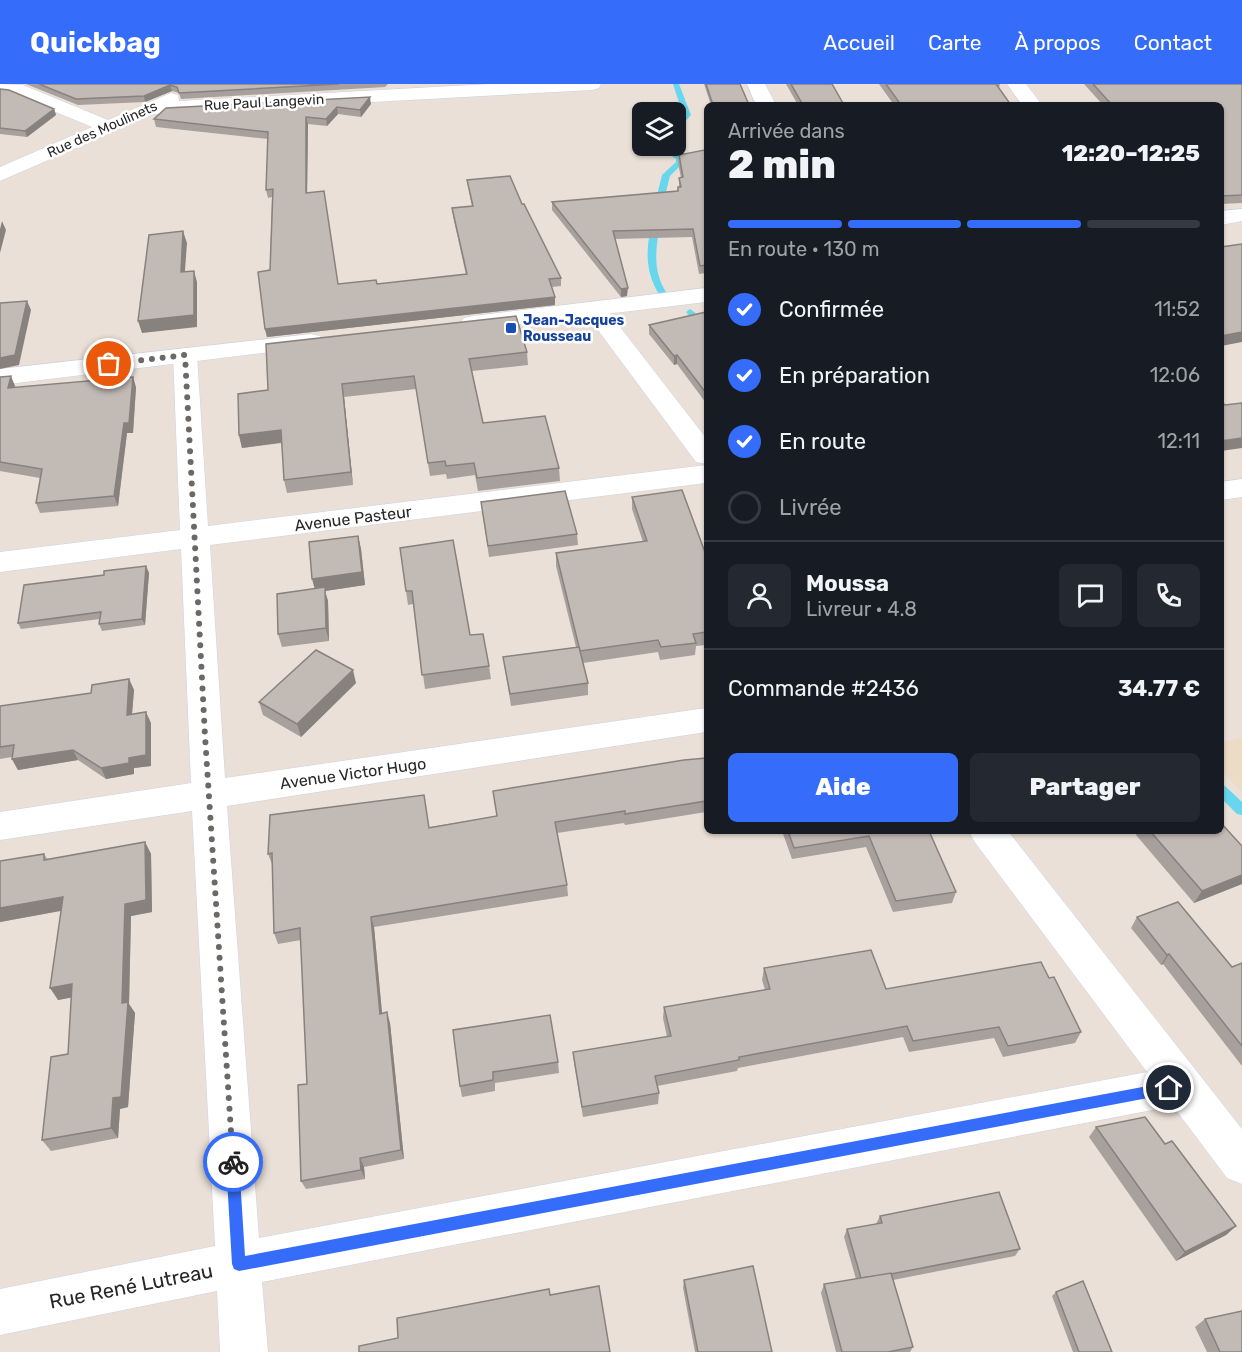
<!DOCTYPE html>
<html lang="fr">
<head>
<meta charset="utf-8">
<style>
  :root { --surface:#171b24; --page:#242831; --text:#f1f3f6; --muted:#9ea1a6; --line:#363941; --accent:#356cfa }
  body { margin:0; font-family:Rubik,sans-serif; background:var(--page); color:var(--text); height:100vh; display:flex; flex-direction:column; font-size:22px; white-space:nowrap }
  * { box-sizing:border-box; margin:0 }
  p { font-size:20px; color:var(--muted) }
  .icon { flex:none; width:33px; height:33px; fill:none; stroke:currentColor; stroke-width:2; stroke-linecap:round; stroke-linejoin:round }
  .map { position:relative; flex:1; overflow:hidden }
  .panel { position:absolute; left:704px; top:18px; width:520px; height:732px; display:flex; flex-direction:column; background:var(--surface); border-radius:9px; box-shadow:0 2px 4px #0004 }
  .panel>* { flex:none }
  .tools { position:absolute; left:632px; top:18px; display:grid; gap:12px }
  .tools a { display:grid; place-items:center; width:54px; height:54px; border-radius:9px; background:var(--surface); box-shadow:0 2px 4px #0004; font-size:30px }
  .pin { position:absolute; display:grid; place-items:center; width:51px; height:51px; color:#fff; margin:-26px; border:3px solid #fff; border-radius:50%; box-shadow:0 2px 6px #0007 }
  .courier { position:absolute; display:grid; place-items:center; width:60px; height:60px; margin:-30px; border:4px solid #356cfa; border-radius:50%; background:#fff; color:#222; box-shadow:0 2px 8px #0007 }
  .summary em { font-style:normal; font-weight:800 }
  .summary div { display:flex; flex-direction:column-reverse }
  .summary { display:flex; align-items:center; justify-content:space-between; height:102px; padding:0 24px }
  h1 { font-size:39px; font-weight:800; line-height:45px }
  .bar { display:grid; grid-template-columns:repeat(4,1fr); gap:9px 6px; align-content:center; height:72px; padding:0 24px }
  .bar i { height:8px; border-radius:4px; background:var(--line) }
  .bar .active { background:var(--accent) }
  .bar p { grid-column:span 4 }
  .line { display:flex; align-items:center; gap:15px; padding:0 24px; border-top:2px solid var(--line) }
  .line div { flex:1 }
  .round { display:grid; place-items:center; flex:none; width:63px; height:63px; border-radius:9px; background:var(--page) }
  ol { padding:0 24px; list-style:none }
  li { display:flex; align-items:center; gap:18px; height:66px }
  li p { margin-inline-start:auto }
  li .icon { padding:6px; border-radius:50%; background:var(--accent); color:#fff; stroke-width:4 }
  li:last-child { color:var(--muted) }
  li i { width:33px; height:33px; border:3px solid var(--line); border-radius:50% }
  .primary-button { display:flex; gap:12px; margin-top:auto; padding:12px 24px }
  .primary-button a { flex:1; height:69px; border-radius:9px; background:var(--accent); color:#fff; font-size:24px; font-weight:800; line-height:69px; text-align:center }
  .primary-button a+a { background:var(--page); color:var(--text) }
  header { display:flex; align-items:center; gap:36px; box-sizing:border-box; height:84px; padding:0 30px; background:var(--accent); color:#fff }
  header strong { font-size:28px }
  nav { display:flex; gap:33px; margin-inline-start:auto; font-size:21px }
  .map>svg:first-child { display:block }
  .education { fill:#ecdcc6 }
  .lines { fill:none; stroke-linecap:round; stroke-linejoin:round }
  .stream { fill:#68d7ee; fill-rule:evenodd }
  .street-casing { stroke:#cdd2e0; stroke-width:1 }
  .secondary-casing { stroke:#cdd2e0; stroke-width:1 }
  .street { fill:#fff; fill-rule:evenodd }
  .secondary { fill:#fff; fill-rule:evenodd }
  .wall { fill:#a7a09c }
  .shaded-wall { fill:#88827f }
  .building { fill:#c2bab5; stroke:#88827f; stroke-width:1.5 }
  .route { fill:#356cfa }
  .done { stroke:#6b6865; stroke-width:6; stroke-dasharray:0 10.8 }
  .transit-dot { fill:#1a4fb4; stroke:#fff; stroke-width:2 }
  .labels { text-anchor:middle; stroke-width:5; stroke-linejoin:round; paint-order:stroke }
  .far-street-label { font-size:14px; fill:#272727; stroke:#fff }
  .far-transit-label { font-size:14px; font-weight:bold; fill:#164399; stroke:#fff; text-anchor:start }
  .street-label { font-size:16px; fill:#272727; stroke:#fff }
  .near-street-label { font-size:20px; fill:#272727; stroke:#fff }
</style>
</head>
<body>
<header>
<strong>Quickbag</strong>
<nav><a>Accueil</a><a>Carte</a><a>À propos</a><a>Contact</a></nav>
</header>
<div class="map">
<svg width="1242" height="1268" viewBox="0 0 1242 1268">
  <rect width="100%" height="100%" fill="#eae0d7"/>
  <path class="education" d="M1242,654V708L1221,686V658Z"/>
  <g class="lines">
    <g class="stream">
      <path d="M673,0H679L691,31L675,48V41L683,31Z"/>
      <path d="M657,62C666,62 681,68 684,78L670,92L662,123L658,125L654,123L662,91L676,78V75Z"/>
      <path d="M653,138L660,140C656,164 652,186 666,208L662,211L659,210C645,189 645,162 653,138Z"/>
      <path d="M690,225C703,233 706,244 706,259L702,256L694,237L686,228Z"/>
      <path d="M1221,701L1225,702L1242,718V731L1237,730L1221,714Z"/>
    </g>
    <defs>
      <g id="street">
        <path d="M0,0L23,1L108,36L171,9L178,11L179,17L489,0H601L599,4L592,6L154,30L0,97V83L92,43L12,10L0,9Z"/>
        <path d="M747,0H765L776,21H756Z"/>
        <path d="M1007,0H1026L1042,21H1022Z"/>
        <path d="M595,219L603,221L706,354V380L696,378L583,226L587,221Z"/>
        <path d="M185,264L194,266L197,271L208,442L706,381V399L210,461L225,694L706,624V648L227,722L259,1154L1147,988L974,757L969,747H1008L1242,1045V1100L1227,1094L1173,1022L262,1198L268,1268H220L217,1207L0,1251V1205L215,1162L192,727L0,756V728L191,699L181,465L0,488V468L180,446L173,271L176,266Z"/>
        <path d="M1242,395V413L1221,416V398Z"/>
      </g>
      <g id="secondary">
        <path d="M1242,125V137L1221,141V127Z"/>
        <path d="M706,204V218L473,246L464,244L461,239L464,234L473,232Z"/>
        <path d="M311,250L320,252L323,257L320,262L0,301V285Z"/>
      </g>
    </defs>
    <use href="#street" class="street-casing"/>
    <use href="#secondary" class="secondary-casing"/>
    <use href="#street" class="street"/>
    <use href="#secondary" class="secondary"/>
  </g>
  <g class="wall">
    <path d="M26,0H388L385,3L181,15L179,9L172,7L145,18L78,21Z"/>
    <path d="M704,0H740L749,21H711Z"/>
    <path d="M786,0H832L844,21H798Z"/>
    <path d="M879,0H1000L999,4L1011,21H894Z"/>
    <path d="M1084,0H1242V119L1221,120V21H1103Z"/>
    <path d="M0,5L54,25L56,31L27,53L0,50Z"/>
    <path d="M371,20L361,33L338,30L327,42L308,40L307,109L338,200H377L466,191L453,132L452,124L472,123L467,96L522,120L561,194V202L552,203L555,221L267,253L265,245L270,186L272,113L268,114L266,106L268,55L156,43L154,35Z"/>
    <path d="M706,39V189L699,190L692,153L615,155L627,212L621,213L552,126V118L677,107L678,103H679V94H681L678,79L679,71L705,66Z"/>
    <path d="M706,228V319L677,280L674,281L649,250V241Z"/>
    <path d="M266,260L527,268L528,281L472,287L483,339L559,384L560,397L478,407L475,391L447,395L446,390L430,392L416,305L344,313L353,401L287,409L284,396L282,359L242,364L239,351L268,306Z"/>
    <path d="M0,293L15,302V303H136L133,349H127L118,422L40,429L36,419L40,394L0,387Z"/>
    <path d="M632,413L706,471V561L696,562L695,571L660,576L658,568L583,579L588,599V611L511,622L503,573L576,563L556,482V469L643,458L632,425Z"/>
    <path d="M481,418L577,450L578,461L489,473Z"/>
    <path d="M358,452L361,465L365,501L325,507L328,517L329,557L282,563L278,550Z"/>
    <path d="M400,464L489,582L491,595L425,605L413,520L408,521Z"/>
    <path d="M146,482L149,489L145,541L102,547L99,540L100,535L21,545L18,539L104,491Z"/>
    <path d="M129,595L134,606L132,630L151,639V682L134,684V690L106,695L78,676L18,686L12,675V673L0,675V625L91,609Z"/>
    <path d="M356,599L301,653L263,631L259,618Z"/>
    <path d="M706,674V728L625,741L624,739L557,749L567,801L568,812L374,843L382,929L390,939L404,1075L364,1083L365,1095L306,1105L301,1097L307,1000L301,856L278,860L274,849L272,780L268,770L424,711L429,743L497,732L493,707Z"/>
    <path d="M782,747H929L956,808L952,819L893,828L866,763L792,775Z"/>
    <path d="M1138,747H1221L1242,762V800L1194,819L1136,751Z"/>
    <path d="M145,758L151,770L152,828L131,832L129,920L135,929L128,1023L120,1025L118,1054L51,1067L42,1056L68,970L72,913L58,916L61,827L0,838V777L44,770L48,776Z"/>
    <path d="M1137,833L1232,883L1242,879V982L1163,880L1161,881L1131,844Z"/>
    <path d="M764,884L886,905L1049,894L1081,948L1075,959L1003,973L994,954L909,968L903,953L738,984L737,987L657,1002L659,1009L658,1020L583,1033L574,979L573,968L667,953L663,934L664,923L765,906L762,896Z"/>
    <path d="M550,931L558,978L559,989L495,999V1007L462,1013L460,1002Z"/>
    <path d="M1096,1043L1165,1060L1236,1142L1226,1151L1176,1177L1089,1053Z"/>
    <path d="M880,1132L1020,1165L1015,1172L893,1196L913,1263L910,1268H836L821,1209L824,1200L856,1195L844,1153L847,1145L876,1140Z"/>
    <path d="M684,1196L772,1268H695L683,1204Z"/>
    <path d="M1056,1208L1112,1268H1073L1052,1212Z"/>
    <path d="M1205,1235L1242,1268H1207L1195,1243Z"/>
  </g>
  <g class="shaded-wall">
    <path d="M170,1L172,7L145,18L144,12Z"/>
    <path d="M370,13L371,20L361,33L360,26Z"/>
    <path d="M337,23L338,30L327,42L326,35Z"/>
    <path d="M54,25L56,31L27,53L25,47Z"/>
    <path d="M306,33L308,40L307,116L306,109Z"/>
    <path d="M2,137L6,146L0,169V145Z"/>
    <path d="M183,147L187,159L184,200L181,188Z"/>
    <path d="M194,187L197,198V243L142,249L138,237Z"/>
    <path d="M628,204L627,212L621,213V205Z"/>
    <path d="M555,213V221L267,253L265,245Z"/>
    <path d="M27,217L31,226L19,281L0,285V274Z"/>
    <path d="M1242,248V258L1221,262V252Z"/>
    <path d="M677,271V280L674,281V272Z"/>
    <path d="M11,292L15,302L12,314L8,304Z"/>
    <path d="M133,293L136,303L133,349H127L118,422L114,412L124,339Z"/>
    <path d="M342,300L344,313L353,401L351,388Z"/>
    <path d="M281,346L285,358L242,364L239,351Z"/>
    <path d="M1242,354V364L1221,367V357Z"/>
    <path d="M358,452L361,465L365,501L325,507L328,517L329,557L312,495Z"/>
    <path d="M146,482L149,489L145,541L142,535Z"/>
    <path d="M353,586L356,599L301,653L297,640Z"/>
    <path d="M129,595L134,606L131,642L127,631Z"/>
    <path d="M146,628L151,639V682L134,684V690L106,695L101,684L129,674Z"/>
    <path d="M73,666L78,676L18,686L12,675Z"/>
    <path d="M145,758L151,770L152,828L131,832L129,920L135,929L128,1023L120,1025L118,1054L111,1044L122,919L125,820Z"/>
    <path d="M1242,791V800L1194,819L1202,807Z"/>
    <path d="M63,813L70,825L0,838V824Z"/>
    <path d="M371,833L374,843L383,940L380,930Z"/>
    <path d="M1169,870L1163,880L1161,881L1167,871Z"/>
    <path d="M72,900L80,912L58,916L50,904Z"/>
    <path d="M387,928L390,939L404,1075L401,1066Z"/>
    <path d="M360,1074L364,1083L365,1095L361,1086Z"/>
    <path d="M1236,1142L1226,1151L1176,1177L1185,1168Z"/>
  </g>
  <g class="building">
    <path d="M39,0H339L179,9L177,3L170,1L144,12L76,15Z"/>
    <path d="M706,0H740L749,21H713Z"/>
    <path d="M791,0H832L844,21H803Z"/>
    <path d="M886,0H996L1011,21H901Z"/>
    <path d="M1093,0H1242V111L1221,112V21H1112Z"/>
    <path d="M0,5L9,6L54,25L25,47L0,44Z"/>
    <path d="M370,13L360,26L337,23L326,35L306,33V109L324,107L338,200L376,196L377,200L467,190L452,124L473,122L467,96L510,92L522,120H524L561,194L549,195L555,213L265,245L258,188L270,186L273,105L266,106L268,48L154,35L166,24Z"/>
    <path d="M705,39H706V181L700,182L693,145L613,147L628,204L621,205L552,118L678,107V103H681L679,94L683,93L679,71L705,66Z"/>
    <path d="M183,147L181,188L194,187V231L138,237L149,151Z"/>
    <path d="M1242,160V248L1221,252V163Z"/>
    <path d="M27,217L15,271L0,274V219Z"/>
    <path d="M706,228V309L677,271L674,272L649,241Z"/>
    <path d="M516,232L527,268L469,275L483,339L545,332L559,384L477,394L474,379L446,382L445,377L428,379L414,292L342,300L351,388L284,396L281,346L239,351L238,310L268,306L266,260Z"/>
    <path d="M11,292L8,304L133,293L129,339H124L114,412L36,419L42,385L0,378V293Z"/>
    <path d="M1221,317L1225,321L1242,319V354L1221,357Z"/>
    <path d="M682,406L706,471V548L693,550L696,559L661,563L658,556L580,567L556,469L647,457L632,413Z"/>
    <path d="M565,407L577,450L488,462L481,418Z"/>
    <path d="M358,452L362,488L312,495L309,458Z"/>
    <path d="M453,456L470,551L483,550L489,582L422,591L412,507H406L400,464Z"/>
    <path d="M146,482L142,535L99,540L101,528L18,539L24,501L104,491V487Z"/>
    <path d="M325,503L326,544L278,550L277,510Z"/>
    <path d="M579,563L588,599L510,610L503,573Z"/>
    <path d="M316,566L353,586L297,640L259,618Z"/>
    <path d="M129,595L127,631L146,628V671L129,674V679L101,684L73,666L12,675L14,661L0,663V622L91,609L92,601Z"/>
    <path d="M706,674V717L625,730V727L555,738L567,801L371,833L380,930L387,928L401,1066L360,1074L361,1086L301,1097L298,1001L307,1000L300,844L274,849L272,769L268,770L270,731L424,711L429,744L497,732L493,707L684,676Z"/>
    <path d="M1221,739L1242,762V791L1202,807L1150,747H1221Z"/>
    <path d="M788,747H929L956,808L896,817L869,752L794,764Z"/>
    <path d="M145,758L146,816L125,820L122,919L128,918L121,1013L113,1014L111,1044L42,1056L51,973L68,970L72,900L50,904L63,813L0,824V777L44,770V776Z"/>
    <path d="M1178,818L1232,883L1242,879V962L1169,870L1167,871L1137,833Z"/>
    <path d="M871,866L886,905L1041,878L1049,894L1054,893L1081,948L1008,962L999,943L913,957L907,942L739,973V976L655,992L659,1009L582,1023L573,968L671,952L664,923L770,905L764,884Z"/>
    <path d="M550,931L558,978L493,988V996L460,1002L453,946Z"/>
    <path d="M1145,1033L1165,1060L1172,1057L1236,1142L1185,1168L1096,1043Z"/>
    <path d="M999,1108L1020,1165L891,1190L861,1194L847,1145L882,1139L880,1132Z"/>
    <path d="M753,1182L772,1268H698L684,1196Z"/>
    <path d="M891,1189L913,1263L888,1268H842L824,1200Z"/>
    <path d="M1083,1197L1112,1268H1079L1056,1208Z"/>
    <path d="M599,1202L610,1268H359V1262L398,1254L397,1234L549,1205L550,1211Z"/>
    <path d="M1242,1227V1268H1220L1205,1235Z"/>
  </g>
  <path class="route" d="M1169,998L1175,1004L1169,1010L239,1187L234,1185L232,1180L226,1078L228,1074L233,1072L237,1074L239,1078L245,1172Z"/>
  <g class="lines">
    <path class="done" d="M109,280L185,271L205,652L233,1078"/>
  </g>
  <rect class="transit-dot" x="505" y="238" width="12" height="12" rx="3"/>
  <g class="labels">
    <g class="far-street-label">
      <text transform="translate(264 18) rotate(-3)" y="5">Rue Paul Langevin</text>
      <text transform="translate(102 45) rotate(-24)" y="5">Rue des Moulinets</text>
    </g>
    <g class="far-transit-label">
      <text x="523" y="241">Jean-Jacques<tspan x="523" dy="16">Rousseau</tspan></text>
    </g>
    <g class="street-label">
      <text transform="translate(353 434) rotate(-7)" y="6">Avenue Pasteur</text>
      <text transform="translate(353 689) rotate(-8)" y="6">Avenue Victor Hugo</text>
    </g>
    <g class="near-street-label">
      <text transform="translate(131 1202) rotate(-11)" y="7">Rue René Lutreau</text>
    </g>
  </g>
</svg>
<div class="tools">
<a><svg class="icon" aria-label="layers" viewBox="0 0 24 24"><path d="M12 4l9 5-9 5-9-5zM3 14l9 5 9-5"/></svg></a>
</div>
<div class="pin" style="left:109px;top:280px;background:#ea580c"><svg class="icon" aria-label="bag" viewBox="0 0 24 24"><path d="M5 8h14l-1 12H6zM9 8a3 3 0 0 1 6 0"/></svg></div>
<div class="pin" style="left:1169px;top:1004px;background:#1f2937"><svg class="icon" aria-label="home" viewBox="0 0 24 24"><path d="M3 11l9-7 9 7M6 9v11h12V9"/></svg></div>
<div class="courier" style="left:233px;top:1078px"><svg class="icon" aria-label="bike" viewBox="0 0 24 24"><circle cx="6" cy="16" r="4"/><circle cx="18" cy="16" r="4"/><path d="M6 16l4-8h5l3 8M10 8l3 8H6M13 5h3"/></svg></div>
<section class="panel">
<div class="summary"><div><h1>2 min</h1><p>Arrivée dans</p></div><em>12:20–12:25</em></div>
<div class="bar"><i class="active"></i><i class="active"></i><i class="active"></i><i></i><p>En route · 130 m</p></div>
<ol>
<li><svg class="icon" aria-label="check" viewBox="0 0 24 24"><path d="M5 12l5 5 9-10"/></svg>Confirmée<p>11:52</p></li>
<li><svg class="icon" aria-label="check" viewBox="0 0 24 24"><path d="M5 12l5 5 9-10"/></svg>En préparation<p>12:06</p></li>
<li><svg class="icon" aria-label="check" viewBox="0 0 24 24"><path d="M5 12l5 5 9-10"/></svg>En route<p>12:11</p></li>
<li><i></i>Livrée</li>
</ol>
<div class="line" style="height:108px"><a class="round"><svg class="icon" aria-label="person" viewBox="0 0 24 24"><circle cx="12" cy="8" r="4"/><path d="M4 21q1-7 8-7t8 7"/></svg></a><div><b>Moussa</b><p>Livreur · 4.8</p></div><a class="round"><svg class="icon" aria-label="chat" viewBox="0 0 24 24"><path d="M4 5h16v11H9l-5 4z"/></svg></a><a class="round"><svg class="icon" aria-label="phone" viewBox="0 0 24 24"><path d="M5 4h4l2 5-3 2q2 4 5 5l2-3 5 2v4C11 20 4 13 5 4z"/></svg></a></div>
<div class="line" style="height:78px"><div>Commande #2436</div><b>34.77 €</b></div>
<div class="primary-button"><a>Aide</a><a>Partager</a></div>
</section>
</div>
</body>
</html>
